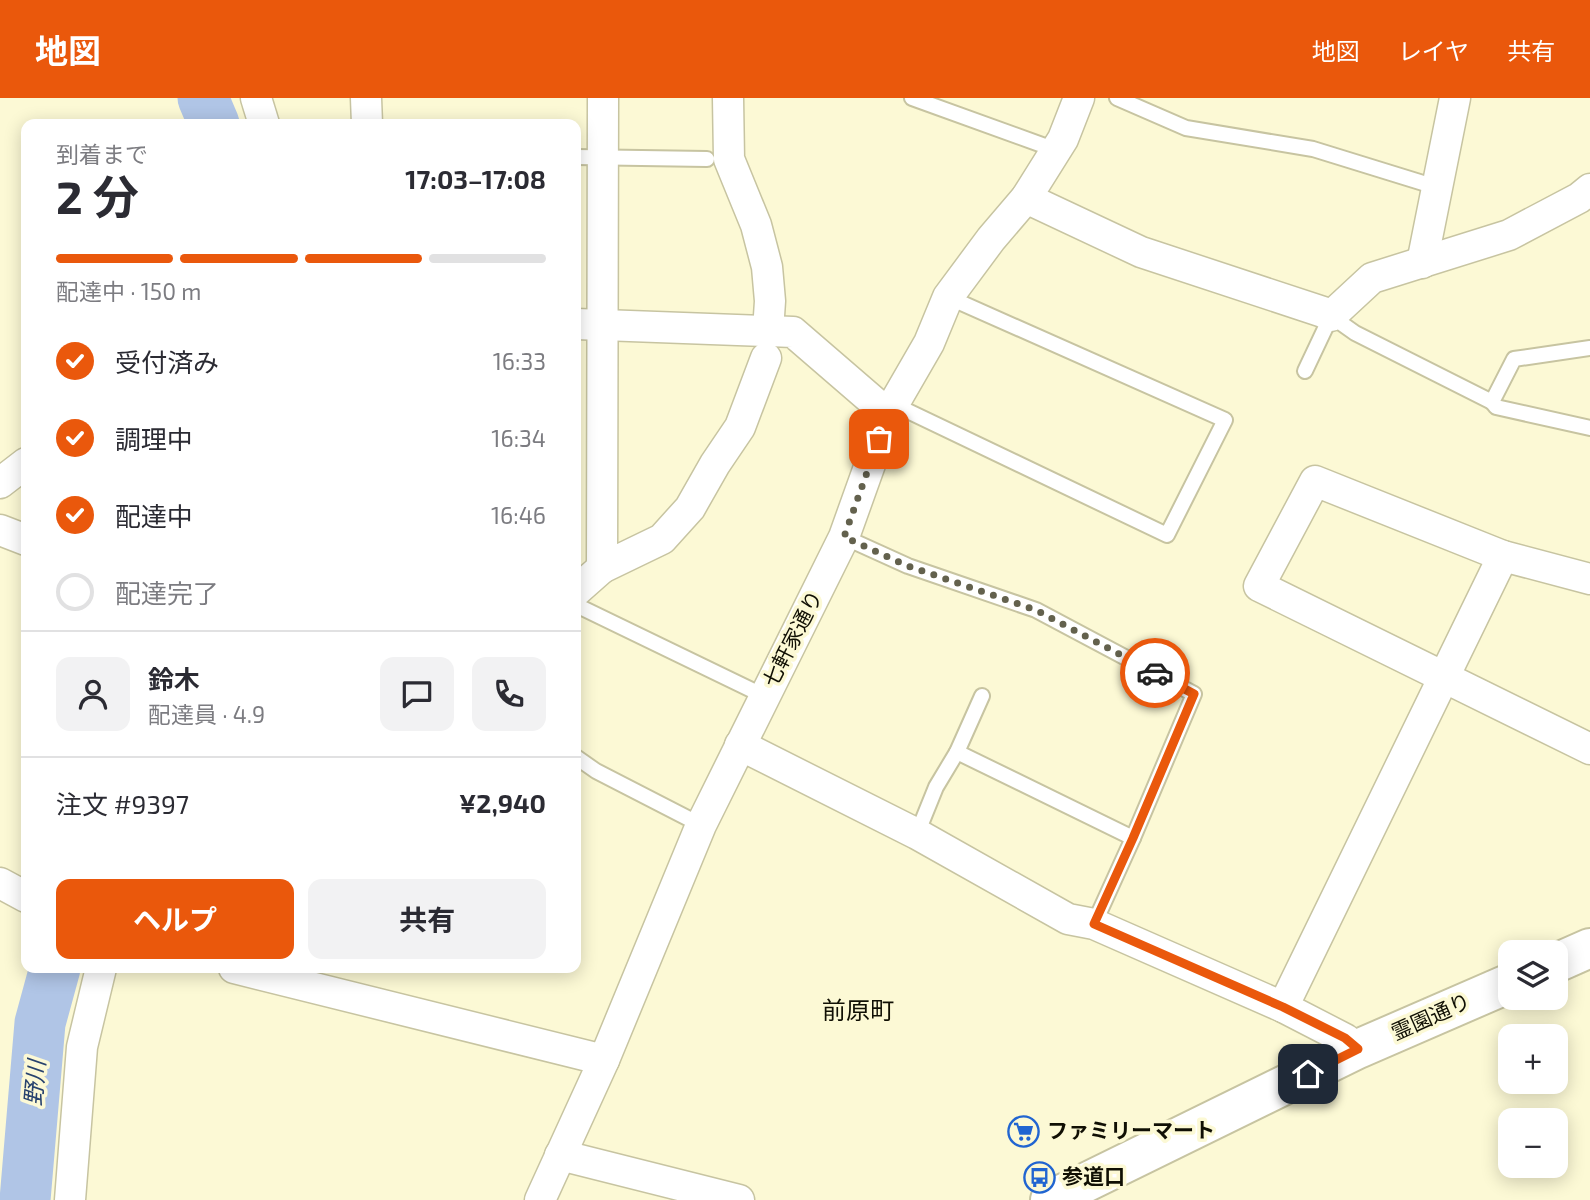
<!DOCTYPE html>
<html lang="ja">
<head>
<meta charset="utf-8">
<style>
  :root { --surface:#fff; --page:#f2f2f3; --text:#2b2b33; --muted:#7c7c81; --line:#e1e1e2; --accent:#ea580c }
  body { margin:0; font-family:"Exo 2","Noto Sans JP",sans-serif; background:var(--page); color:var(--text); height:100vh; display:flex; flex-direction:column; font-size:26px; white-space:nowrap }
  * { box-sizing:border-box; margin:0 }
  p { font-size:23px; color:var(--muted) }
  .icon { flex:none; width:38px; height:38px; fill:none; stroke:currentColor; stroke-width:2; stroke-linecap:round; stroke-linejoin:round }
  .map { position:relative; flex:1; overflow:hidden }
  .sheet { position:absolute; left:21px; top:21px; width:560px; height:854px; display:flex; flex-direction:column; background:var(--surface); border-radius:14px; box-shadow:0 4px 18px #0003 }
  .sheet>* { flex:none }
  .fabs { position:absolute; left:1498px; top:842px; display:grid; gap:14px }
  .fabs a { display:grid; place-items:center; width:70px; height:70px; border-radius:14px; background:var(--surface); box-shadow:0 4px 18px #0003; font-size:35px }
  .pin { position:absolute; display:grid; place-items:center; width:60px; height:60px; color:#fff; margin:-30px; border-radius:14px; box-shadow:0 4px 10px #0006 }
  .courier { position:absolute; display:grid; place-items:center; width:70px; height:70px; margin:-35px; border:5px solid #ea580c; border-radius:50%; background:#fff; color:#222; box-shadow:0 2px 9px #0007 }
  .headline em { font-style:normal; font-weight:700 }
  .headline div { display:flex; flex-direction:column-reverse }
  .headline { display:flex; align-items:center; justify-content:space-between; height:119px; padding:0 35px }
  h1 { font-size:46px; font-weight:700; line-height:52px }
  .bar { display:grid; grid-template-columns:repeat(4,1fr); gap:10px 7px; align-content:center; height:84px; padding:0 35px }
  .bar i { height:9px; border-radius:5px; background:var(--line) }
  .bar .active { background:var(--accent) }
  .bar p { grid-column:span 4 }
  .line { display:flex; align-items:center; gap:18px; padding:0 35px; border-top:2px solid var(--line) }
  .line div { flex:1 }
  .round { display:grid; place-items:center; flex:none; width:74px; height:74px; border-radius:14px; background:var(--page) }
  ol { padding:0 35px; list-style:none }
  li { display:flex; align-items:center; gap:21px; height:77px }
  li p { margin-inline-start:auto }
  li .icon { padding:7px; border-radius:50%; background:var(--accent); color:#fff; stroke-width:4 }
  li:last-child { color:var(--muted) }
  li i { width:38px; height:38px; border:4px solid var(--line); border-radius:50% }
  .action { display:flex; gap:14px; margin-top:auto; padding:14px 35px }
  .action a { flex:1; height:80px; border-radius:14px; background:var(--accent); color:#fff; font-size:28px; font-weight:700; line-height:80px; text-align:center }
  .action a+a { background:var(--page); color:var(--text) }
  header { display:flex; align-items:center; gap:42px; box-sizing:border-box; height:98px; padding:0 35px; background:var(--accent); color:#fff }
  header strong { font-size:33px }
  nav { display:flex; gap:38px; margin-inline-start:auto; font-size:24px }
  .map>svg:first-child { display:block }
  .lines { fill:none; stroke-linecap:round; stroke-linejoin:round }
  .river { stroke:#b0c5e6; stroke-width:51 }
  .lane-casing { stroke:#c7c4a1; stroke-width:18 }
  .street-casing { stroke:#c7c4a1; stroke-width:33 }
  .secondary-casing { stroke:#c7c4a1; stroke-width:42 }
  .lane { stroke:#fff; stroke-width:14 }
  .street { stroke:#fff; stroke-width:30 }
  .secondary { stroke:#fff; stroke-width:38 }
  .done { stroke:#63614d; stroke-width:7; stroke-dasharray:0 12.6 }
  .route { stroke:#ea580c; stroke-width:9 }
  .labels { text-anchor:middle; stroke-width:7; stroke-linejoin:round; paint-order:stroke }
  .street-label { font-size:21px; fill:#100f04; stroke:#fcf9d5 }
  .poi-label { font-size:21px; font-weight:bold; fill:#100f04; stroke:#fcf9d5; text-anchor:start }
  .water-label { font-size:23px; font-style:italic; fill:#27426e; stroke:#fcf9d5 }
  .quarter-label { font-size:24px; fill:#100f04; stroke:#fcf9d5 }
</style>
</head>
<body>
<header>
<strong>地図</strong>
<nav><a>地図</a><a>レイヤ</a><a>共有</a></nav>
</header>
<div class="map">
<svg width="1590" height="1102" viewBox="0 0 1590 1102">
  <rect width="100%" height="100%" fill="#fcf9d5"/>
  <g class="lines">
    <g class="river">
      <path d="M203,0L214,26"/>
      <path d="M25,1102L40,925L55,870"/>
    </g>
    <defs>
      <g id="lane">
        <path d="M912,0L1056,52"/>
        <path d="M1117,0L1186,30L1313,51L1436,89"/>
        <path d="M576,59L707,61"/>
        <path d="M1590,250L1514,261L1492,304L1496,309L1590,330"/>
        <path d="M1305,273L1331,218L1355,235L1492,304"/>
        <path d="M893,306L1167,437L1225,322L948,199"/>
        <path d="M844,439L908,468L1036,512L1194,596L1133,740L1094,826"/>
        <path d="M576,507L764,598"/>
        <path d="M957,654L1133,740"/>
        <path d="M576,659L596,673L701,727"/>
        <path d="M917,736L936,689L957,654L982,598"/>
      </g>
      <g id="street">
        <path d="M256,0L264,26"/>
        <path d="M366,0L367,26"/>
        <path d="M728,0L729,61L756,127L767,169L770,203L768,233"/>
        <path d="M1026,100L1141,154L1323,214L1331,218L1372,180L1509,137L1579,100L1590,91"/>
        <path d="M1422,165L1455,0"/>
        <path d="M576,226L793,234L888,316"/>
        <path d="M0,385L26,365"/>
        <path d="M0,432L26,442"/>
        <path d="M1503,458L1315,383L1259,488L1590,651"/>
        <path d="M602,470L603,0"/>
        <path d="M576,493L602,470L662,441L690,410L715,366L740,329L766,260"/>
        <path d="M740,647L917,736L1068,821L1094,826L1283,909L1345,941L1358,951"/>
        <path d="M0,785L26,799"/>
        <path d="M234,870L604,962"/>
        <path d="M1283,909L1503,458L1590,481"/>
        <path d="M560,1057L739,1102"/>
        <path d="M70,1102L82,949L101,870"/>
        <path d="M540,1102L604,962L701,727L844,439L888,316L929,245L948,199L991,141L1026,100L1063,41L1079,0"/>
      </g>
      <g id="secondary">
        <path d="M1556,865L1590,850"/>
        <path d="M1050,1102L1358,951L1510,885"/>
      </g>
    </defs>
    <use href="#lane" class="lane-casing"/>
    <use href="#street" class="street-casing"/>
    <use href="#secondary" class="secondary-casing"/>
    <use href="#lane" class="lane"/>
    <use href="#street" class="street"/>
    <use href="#secondary" class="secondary"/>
  </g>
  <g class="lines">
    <path class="done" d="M879,341L844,439L908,468L1036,512L1155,575"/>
    <path class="route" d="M1155,575L1194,596L1133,740L1094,826L1283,909L1345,940L1358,951L1308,976"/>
  </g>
  <defs>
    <symbol id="supermarket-ring" viewBox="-11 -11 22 22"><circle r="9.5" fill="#fcf9d5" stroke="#2165d1" stroke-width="1.5"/><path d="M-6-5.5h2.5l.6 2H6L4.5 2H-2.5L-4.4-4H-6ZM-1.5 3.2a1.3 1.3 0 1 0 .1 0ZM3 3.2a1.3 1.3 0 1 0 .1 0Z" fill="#2165d1"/></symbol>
    <symbol id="bus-ring" viewBox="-11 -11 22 22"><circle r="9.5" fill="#fcf9d5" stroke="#2165d1" stroke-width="1.5"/><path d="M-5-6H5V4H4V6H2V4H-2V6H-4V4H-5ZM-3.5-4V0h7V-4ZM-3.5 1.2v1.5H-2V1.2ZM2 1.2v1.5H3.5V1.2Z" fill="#2165d1"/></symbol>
  </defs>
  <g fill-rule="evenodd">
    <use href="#supermarket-ring" x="1006" y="1016" width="35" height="35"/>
    <use href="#bus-ring" x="1022" y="1062" width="35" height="35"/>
  </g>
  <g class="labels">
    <g class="street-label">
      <text transform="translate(793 541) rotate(-63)" y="7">七軒家通り</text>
      <text transform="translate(1431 919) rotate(-24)" y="7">霊園通り</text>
    </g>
    <g class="poi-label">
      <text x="1047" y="1040">ファミリーマート</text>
      <text x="1062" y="1086">参道口</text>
    </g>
    <g class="water-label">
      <text transform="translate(35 985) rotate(-85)" y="8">野川</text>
    </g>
    <g class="quarter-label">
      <text x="858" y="921">前原町</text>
    </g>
  </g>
</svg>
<div class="fabs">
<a><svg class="icon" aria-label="layers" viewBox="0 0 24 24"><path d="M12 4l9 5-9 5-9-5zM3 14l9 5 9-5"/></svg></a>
<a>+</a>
<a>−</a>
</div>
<div class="pin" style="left:879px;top:341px;background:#ea580c"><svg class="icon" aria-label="bag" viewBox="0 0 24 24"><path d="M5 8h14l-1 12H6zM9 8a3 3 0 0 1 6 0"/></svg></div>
<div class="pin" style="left:1308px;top:976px;background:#1f2937"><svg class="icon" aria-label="home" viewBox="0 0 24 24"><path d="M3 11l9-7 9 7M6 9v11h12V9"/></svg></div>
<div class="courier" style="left:1155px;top:575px"><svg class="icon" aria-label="car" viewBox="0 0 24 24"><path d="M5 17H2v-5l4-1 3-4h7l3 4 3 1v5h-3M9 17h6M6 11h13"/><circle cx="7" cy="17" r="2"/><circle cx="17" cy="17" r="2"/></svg></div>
<section class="sheet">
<div class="headline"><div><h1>2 分</h1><p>到着まで</p></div><em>17:03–17:08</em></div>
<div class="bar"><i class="active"></i><i class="active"></i><i class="active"></i><i></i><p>配達中 · 150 m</p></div>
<ol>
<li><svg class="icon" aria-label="check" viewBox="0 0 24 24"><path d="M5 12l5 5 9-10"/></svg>受付済み<p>16:33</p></li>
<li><svg class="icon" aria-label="check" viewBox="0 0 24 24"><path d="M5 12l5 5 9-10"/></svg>調理中<p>16:34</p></li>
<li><svg class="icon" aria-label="check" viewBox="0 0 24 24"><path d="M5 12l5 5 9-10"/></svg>配達中<p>16:46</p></li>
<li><i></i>配達完了</li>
</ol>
<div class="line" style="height:126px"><a class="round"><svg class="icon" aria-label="person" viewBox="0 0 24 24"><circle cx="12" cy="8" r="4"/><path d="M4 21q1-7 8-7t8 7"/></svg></a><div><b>鈴木</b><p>配達員 · 4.9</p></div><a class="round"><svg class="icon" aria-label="chat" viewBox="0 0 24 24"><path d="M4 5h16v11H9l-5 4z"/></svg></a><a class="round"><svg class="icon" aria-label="phone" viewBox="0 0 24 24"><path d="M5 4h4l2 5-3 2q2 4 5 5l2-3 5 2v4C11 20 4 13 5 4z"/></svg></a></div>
<div class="line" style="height:91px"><div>注文 #9397</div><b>¥2,940</b></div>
<div class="action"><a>ヘルプ</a><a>共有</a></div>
</section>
</div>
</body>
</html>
